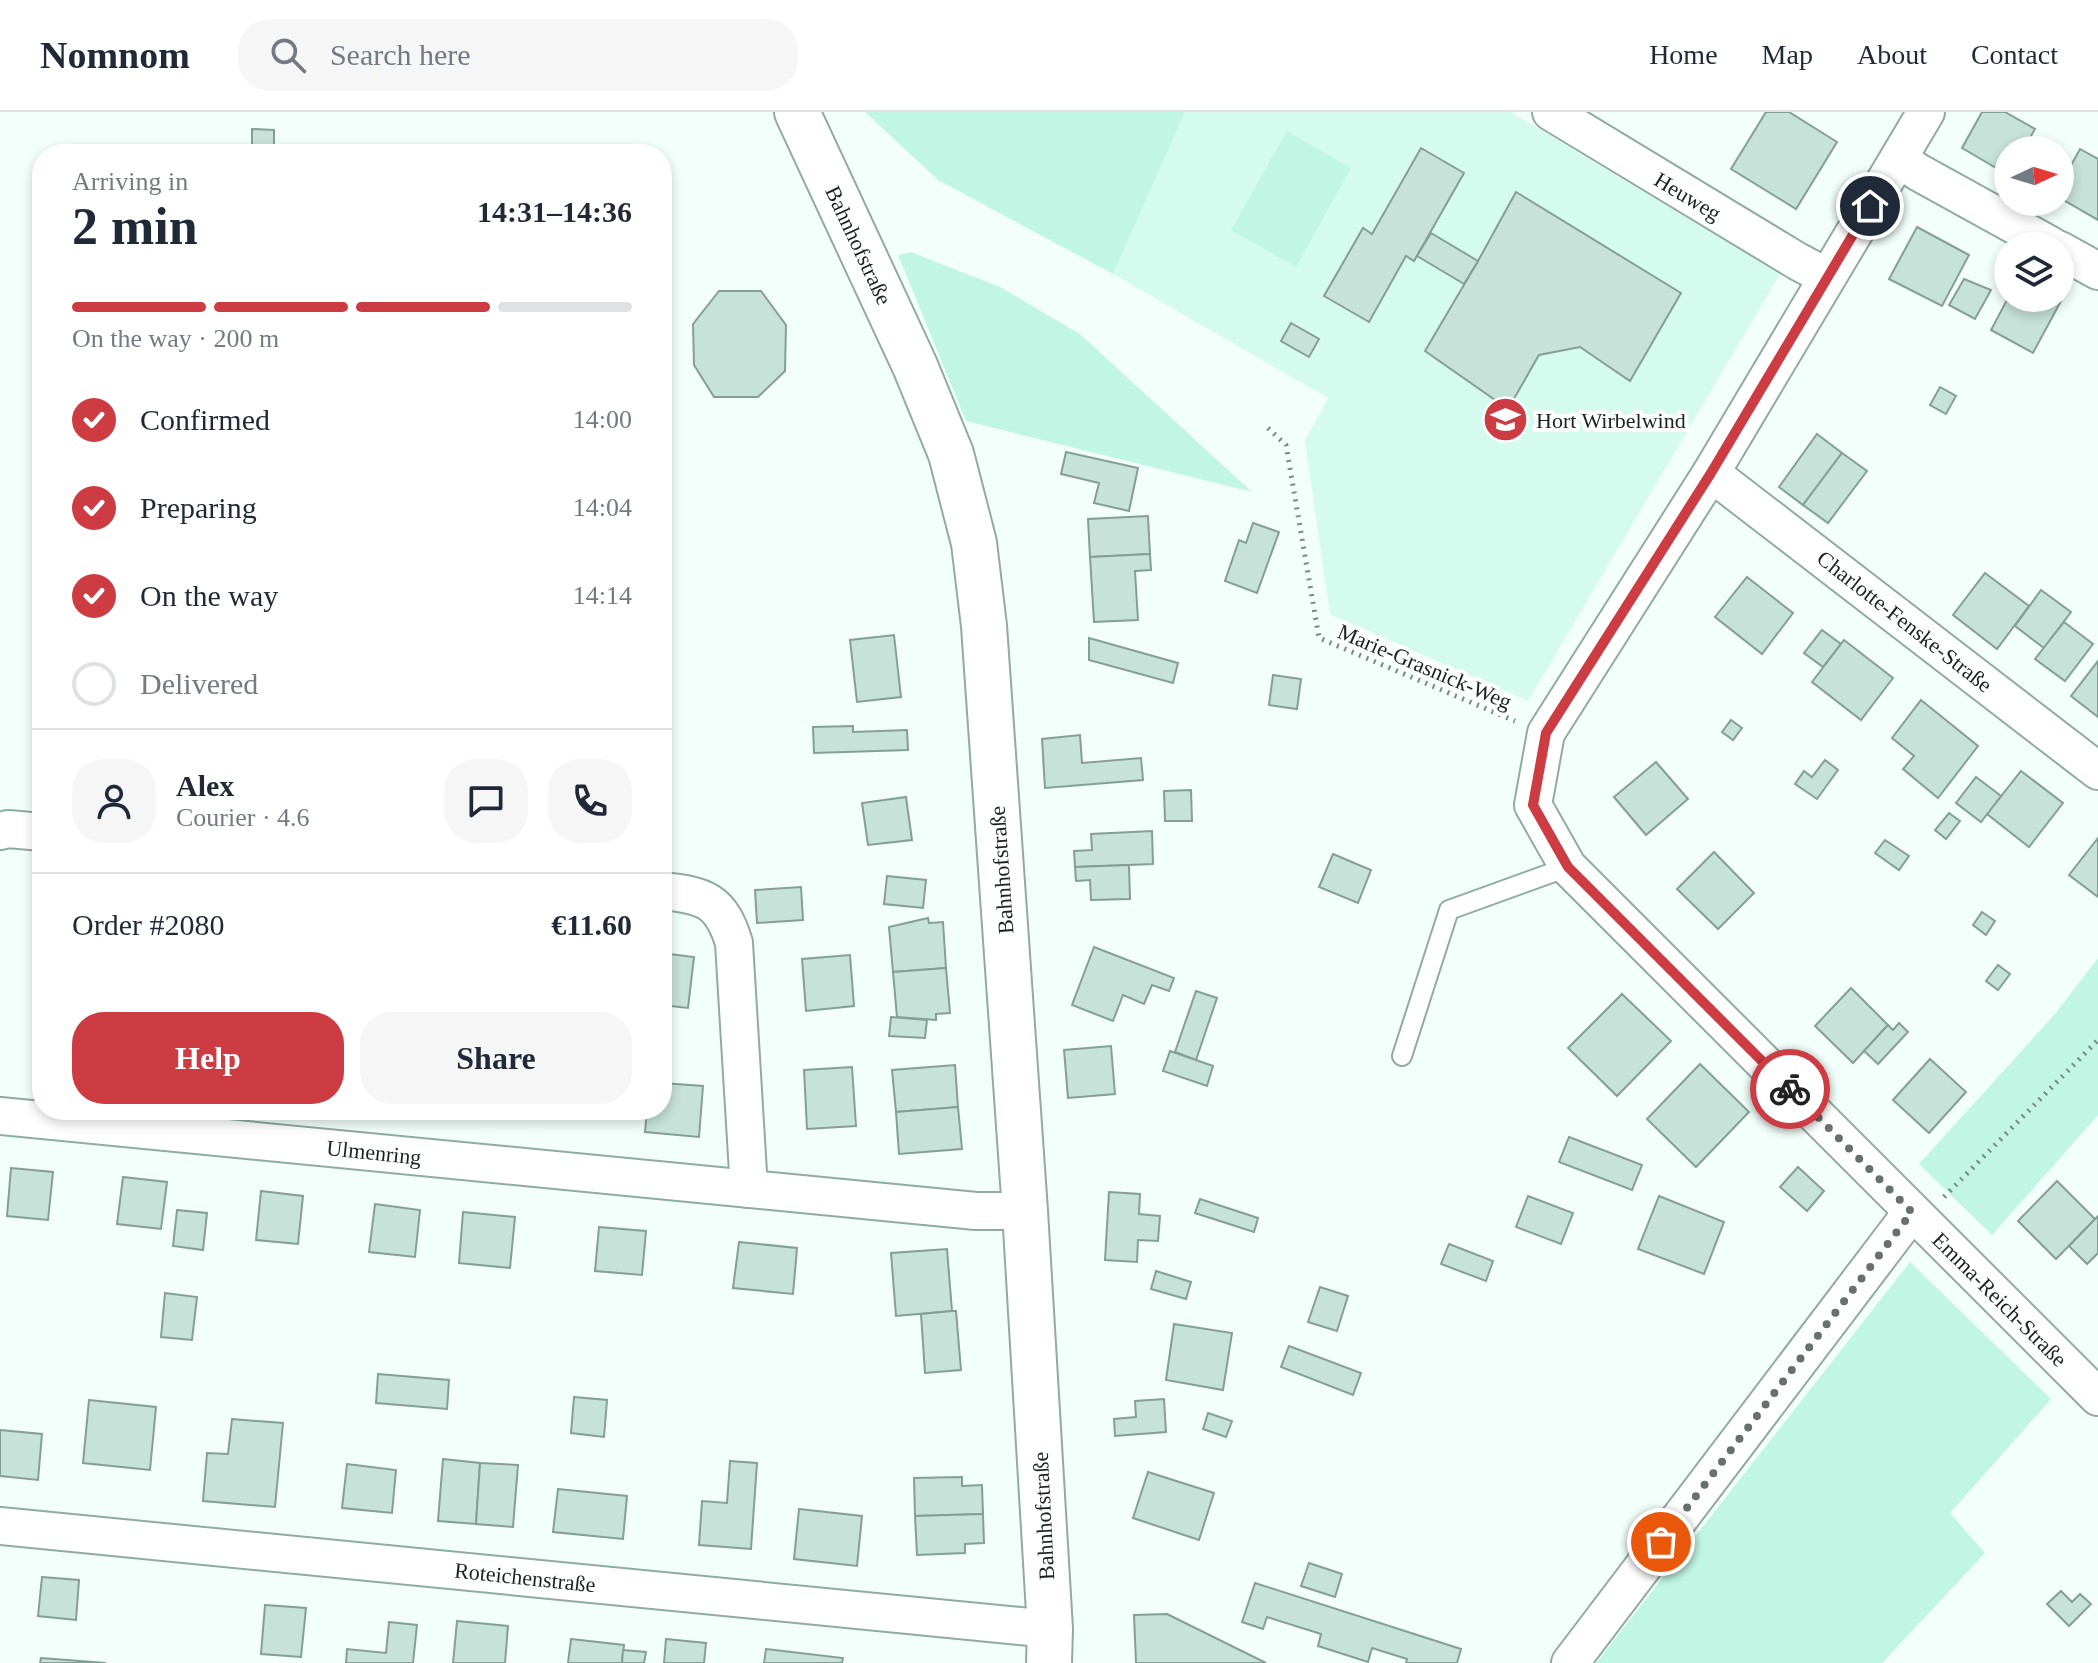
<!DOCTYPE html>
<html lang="en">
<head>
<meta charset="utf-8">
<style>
  :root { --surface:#fff; --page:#f6f6f7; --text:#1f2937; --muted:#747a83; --line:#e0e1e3; --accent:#cc3c42 }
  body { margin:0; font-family:"Times New Roman",serif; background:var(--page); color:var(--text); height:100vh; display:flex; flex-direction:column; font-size:30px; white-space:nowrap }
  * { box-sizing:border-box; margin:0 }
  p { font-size:26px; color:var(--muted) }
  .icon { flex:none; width:44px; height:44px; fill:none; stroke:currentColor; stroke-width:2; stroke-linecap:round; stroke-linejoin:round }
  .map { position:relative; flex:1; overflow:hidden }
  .drawer { position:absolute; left:32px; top:32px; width:640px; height:976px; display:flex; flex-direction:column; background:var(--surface); border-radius:32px; box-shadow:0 4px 12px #0003 }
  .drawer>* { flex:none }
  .needle { width:52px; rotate:86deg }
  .controls { position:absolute; left:1994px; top:24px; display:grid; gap:16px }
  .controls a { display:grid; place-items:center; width:80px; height:80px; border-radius:50%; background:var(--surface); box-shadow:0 4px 12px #0003; font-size:40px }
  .pin { position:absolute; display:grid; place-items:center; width:68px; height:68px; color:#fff; margin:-34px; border:4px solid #fff; border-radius:50%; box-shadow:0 2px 8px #0007 }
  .courier { position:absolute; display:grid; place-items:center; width:80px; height:80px; margin:-40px; border:6px solid #cc3c42; border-radius:50%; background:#fff; color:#222; box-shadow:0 2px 10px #0007 }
  .summary em { font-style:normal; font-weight:800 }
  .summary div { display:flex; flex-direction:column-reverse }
  .summary { display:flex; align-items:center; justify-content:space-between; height:136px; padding:0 40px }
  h1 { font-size:52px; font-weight:800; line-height:60px }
  .bar { display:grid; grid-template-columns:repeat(4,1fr); gap:12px 8px; align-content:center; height:96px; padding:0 40px }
  .bar i { height:10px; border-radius:6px; background:var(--line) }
  .bar .selected { background:var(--accent) }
  .bar p { grid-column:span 4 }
  .line { display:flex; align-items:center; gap:20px; padding:0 40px; border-top:2px solid var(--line) }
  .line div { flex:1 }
  .round { display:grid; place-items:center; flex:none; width:84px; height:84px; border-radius:32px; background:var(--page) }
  ol { padding:0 40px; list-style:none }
  li { display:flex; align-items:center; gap:24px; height:88px }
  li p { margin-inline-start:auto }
  li .icon { padding:8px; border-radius:50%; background:var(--accent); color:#fff; stroke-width:4 }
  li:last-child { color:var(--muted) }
  li i { width:44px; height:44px; border:4px solid var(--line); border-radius:50% }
  .primary-button { display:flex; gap:16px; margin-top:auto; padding:16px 40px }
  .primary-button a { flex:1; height:92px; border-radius:32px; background:var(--accent); color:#fff; font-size:32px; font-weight:800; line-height:92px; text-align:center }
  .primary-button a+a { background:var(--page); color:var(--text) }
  header { display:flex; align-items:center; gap:48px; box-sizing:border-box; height:112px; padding:0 40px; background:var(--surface); border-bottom:2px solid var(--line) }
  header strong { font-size:38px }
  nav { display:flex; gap:44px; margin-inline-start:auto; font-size:28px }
  .search { width:560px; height:72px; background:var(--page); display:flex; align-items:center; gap:20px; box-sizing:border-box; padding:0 28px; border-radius:32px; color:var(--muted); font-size:30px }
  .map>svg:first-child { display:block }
  .built { fill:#d5fbee }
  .green { fill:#c2f6e4 }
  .building { fill:#c6e2d9; stroke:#859f96; stroke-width:2 }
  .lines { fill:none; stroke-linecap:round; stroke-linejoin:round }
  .lane-casing { stroke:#90aba2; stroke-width:22 }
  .street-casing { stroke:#90aba2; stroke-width:40 }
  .secondary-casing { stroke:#90aba2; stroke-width:48 }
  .path { stroke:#7e8986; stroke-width:5; stroke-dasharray:2 6; stroke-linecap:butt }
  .lane { stroke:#fff; stroke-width:18 }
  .street { stroke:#fff; stroke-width:36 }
  .secondary { stroke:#fff; stroke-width:44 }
  .done { stroke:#65716d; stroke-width:8; stroke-dasharray:0 14.4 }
  .route { stroke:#cc3c42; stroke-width:10 }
  .labels { text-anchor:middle; stroke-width:8; stroke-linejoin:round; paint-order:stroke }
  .street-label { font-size:22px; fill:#192421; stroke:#fff }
  .poi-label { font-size:22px; fill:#192421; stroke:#fff; text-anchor:start }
</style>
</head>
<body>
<header>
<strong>Nomnom</strong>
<div class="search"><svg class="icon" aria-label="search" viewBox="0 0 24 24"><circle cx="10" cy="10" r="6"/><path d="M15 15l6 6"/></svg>Search here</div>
<nav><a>Home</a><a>Map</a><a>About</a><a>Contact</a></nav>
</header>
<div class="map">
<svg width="2098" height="1551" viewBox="0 0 2098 1551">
  <rect width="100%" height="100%" fill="#f3fffb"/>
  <path class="built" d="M1185,0H1511L1780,162L1528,589L1330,502L1305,329L1328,286L1113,162Z"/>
  <g class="green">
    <path d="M865,0H1185L1113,162L938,68Z"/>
    <path d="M1287,19L1351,56L1296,155L1231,118Z"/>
    <path d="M911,140L1000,175L1080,222L1252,380L966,309L898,143Z"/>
    <path d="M2098,846V1003L1992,1123L1919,1052L2055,902Z"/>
    <path d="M1910,1150L2051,1287L1950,1401L1985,1441L1882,1551H1596Z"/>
  </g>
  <g class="building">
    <path d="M1766,0H1789L1837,30L1796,97L1731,57Z"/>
    <path d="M1982,0H2005L2035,17L2023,38H2008V63L1962,36Z"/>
    <path d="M252,17L274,18V42H252Z"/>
    <path d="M1421,36L1464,61L1414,149L1406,144L1369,210L1324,184L1363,116L1372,122Z"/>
    <path d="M2080,37L2098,47V108L2060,86V73Z"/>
    <path d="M1516,80L1681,181L1630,269L1580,235L1539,243L1508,297L1425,239L1478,149Z"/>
    <path d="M1917,115L1969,143L1942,194L1889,167Z"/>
    <path d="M1431,121L1478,149L1464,172L1417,144Z"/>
    <path d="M1964,167L1991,178L1975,207L1949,193Z"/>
    <path d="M719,179H761L786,213L785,259L758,285H714L694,253L693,212Z"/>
    <path d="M2008,186H2055L2061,189L2033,241L1991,218Z"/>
    <path d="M1291,211L1319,227L1309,245L1281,229Z"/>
    <path d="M1940,275L1956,284L1946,302L1930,293Z"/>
    <path d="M1817,322L1842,341L1803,393L1779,375Z"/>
    <path d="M1066,340L1138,356L1129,399L1094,391L1099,371L1061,362Z"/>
    <path d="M1842,341L1867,359L1828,411L1803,393Z"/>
    <path d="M1148,404L1150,442L1090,445L1088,407Z"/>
    <path d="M1253,411L1279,420L1257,481L1225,469L1239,428L1246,431Z"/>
    <path d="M1150,442L1151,458L1135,459L1138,508L1094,510L1090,445Z"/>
    <path d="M1985,461L2029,494L1997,537L1953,503Z"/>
    <path d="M1747,465L1793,501L1762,542L1715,505Z"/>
    <path d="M2041,478L2071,500L2044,536L2015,514Z"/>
    <path d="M2064,510L2093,532L2065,569L2035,547Z"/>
    <path d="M1822,518L1841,532L1823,555L1804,541Z"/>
    <path d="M894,523L901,585L857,590L850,528Z"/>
    <path d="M1089,526L1178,551L1173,571L1089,548Z"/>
    <path d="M1844,528L1893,566L1861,608L1812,570Z"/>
    <path d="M2098,549V605L2071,584Z"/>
    <path d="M1273,563L1301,567L1297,597L1269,593Z"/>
    <path d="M1921,588L1978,634L1938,686L1903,657L1914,644L1892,626Z"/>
    <path d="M1731,608L1742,616L1733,628L1722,620Z"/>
    <path d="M853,614V620L907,618L908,638L814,641L813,615Z"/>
    <path d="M1080,623L1082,651L1141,646L1143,668L1045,676L1042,627Z"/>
    <path d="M1825,648L1838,658L1817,687L1795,672L1804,659L1812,665Z"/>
    <path d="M1656,650L1688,687L1646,723L1614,685Z"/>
    <path d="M2021,659L2063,691L2029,735L1987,702Z"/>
    <path d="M1976,665L2001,684L1981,710L1956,691Z"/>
    <path d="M1191,678L1192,709H1165L1164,679Z"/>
    <path d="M906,685L912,728L868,733L862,691Z"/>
    <path d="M1949,701L1960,709L1946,727L1935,718Z"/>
    <path d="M1152,719L1153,752L1075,755L1074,739L1092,738L1091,722Z"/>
    <path d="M2098,726V785L2069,763Z"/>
    <path d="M1885,728L1909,744L1899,758L1875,741Z"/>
    <path d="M1714,740L1754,781L1718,817L1677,777Z"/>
    <path d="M1333,742L1371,758L1358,791L1319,775Z"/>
    <path d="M1129,753L1130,787L1091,788L1090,768L1076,769L1075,755Z"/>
    <path d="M887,764L926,768L923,796L884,792Z"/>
    <path d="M801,775L803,808L757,811L755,778Z"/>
    <path d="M1982,800L1995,809L1986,823L1973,813Z"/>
    <path d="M928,806L929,811L943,810L946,856L893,860L889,815Z"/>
    <path d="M1094,835L1174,866L1169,879L1152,873L1144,892L1123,883L1113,909L1072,893Z"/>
    <path d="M662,841L694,845L688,896L662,893Z"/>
    <path d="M850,843L854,894L806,899L802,847Z"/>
    <path d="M1998,853L2010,862L1998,878L1986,869Z"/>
    <path d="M946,856L950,901L936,902V908L897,905L893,860Z"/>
    <path d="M1851,876L1888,913L1853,951L1815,914Z"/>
    <path d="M1196,879L1217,886L1196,948L1175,940Z"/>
    <path d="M1622,882L1671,929L1617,984L1568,936Z"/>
    <path d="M891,905L927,908L925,926L889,924Z"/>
    <path d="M1899,911L1908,920L1878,952L1864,939L1888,913L1893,918Z"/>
    <path d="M1111,934L1115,982L1068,986L1064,938Z"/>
    <path d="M1170,939L1213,954L1207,974L1163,959Z"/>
    <path d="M1930,947L1966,980L1929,1021L1893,988Z"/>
    <path d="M1700,952L1749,1000L1696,1055L1647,1007Z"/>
    <path d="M955,953L958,995L896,1000L892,958Z"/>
    <path d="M852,955L856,1014L807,1017L804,958Z"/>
    <path d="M662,971L703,974L699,1025L645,1020L647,998H662Z"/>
    <path d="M958,995L962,1037L899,1042L896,1000Z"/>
    <path d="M1569,1025L1642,1053L1632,1078L1559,1050Z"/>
    <path d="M1798,1055L1824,1079L1807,1099L1780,1075Z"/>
    <path d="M11,1056L53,1060L48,1108L7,1104Z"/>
    <path d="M123,1065L167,1070L161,1117L117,1112Z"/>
    <path d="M2057,1069L2095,1107L2056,1147L2018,1109Z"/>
    <path d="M261,1079L303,1084L298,1132L256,1128Z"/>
    <path d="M1109,1080L1140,1082L1139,1102L1160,1104L1158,1129L1138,1128L1137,1150L1105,1148Z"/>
    <path d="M1528,1084L1573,1101L1561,1132L1516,1115Z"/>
    <path d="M1659,1084L1724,1110L1704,1162L1638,1137Z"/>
    <path d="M1200,1087L1258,1106L1254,1120L1195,1101Z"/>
    <path d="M375,1092L420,1098L415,1145L369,1140Z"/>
    <path d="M177,1098L207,1101L203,1138L173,1134Z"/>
    <path d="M463,1100L515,1105L510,1156L459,1151Z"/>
    <path d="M2098,1104V1141L2087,1152L2069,1134Z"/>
    <path d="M599,1115L646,1119L642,1163L595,1159Z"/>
    <path d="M739,1130L797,1136L793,1182L733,1176Z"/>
    <path d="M1449,1132L1493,1149L1486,1169L1441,1152Z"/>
    <path d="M947,1137L952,1199L896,1204L891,1141Z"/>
    <path d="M1156,1159L1191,1170L1186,1187L1151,1177Z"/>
    <path d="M1320,1175L1348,1184L1337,1219L1308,1210Z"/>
    <path d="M165,1181L197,1185L192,1228L161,1225Z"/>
    <path d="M952,1199H956L961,1258L925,1261L921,1202Z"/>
    <path d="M1174,1212L1232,1221L1223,1278L1166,1268Z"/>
    <path d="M1289,1234L1361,1261L1353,1283L1281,1255Z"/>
    <path d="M378,1262L449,1268L447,1297L376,1291Z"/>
    <path d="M574,1285L607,1288L604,1325L571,1321Z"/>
    <path d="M1164,1287L1166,1320L1115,1324L1114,1307L1136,1305L1135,1289Z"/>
    <path d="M89,1288L156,1295L150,1358L83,1351Z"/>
    <path d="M1208,1301L1232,1309L1226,1325L1203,1317Z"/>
    <path d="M232,1307L283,1311L275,1395L203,1389L207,1341L228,1342Z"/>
    <path d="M0,1318L42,1322L38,1368L0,1364Z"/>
    <path d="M443,1347L480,1351L476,1412L438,1409Z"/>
    <path d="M730,1349L757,1351L751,1437L699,1433L702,1389L727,1391Z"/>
    <path d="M480,1351L518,1353L513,1415L476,1412Z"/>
    <path d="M347,1352L396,1358L392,1401L342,1396Z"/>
    <path d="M1148,1360L1214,1381L1199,1428L1133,1406Z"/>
    <path d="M962,1365V1374L982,1373L983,1402L915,1404L914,1366Z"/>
    <path d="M558,1377L627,1384L623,1427L553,1420Z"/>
    <path d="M799,1397L862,1404L857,1454L794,1447Z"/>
    <path d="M983,1402L984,1431L965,1432V1441L917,1443L915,1404Z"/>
    <path d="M1309,1451L1342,1462L1335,1485L1301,1474Z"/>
    <path d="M42,1465L79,1468L76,1508L38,1504Z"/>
    <path d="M1255,1471L1461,1537L1457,1551H1406L1407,1547L1372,1536L1368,1550L1318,1534L1321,1522L1267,1505L1263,1517L1242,1510Z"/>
    <path d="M2061,1479L2072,1490L2080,1482L2091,1492L2069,1514L2047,1492Z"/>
    <path d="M265,1493L306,1496L301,1545L261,1542Z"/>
    <path d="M1167,1502L1266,1551H1136L1134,1503Z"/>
    <path d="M457,1509L508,1514L505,1551H453Z"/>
    <path d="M389,1510L417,1513L413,1551H346L347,1537L386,1541Z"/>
    <path d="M571,1527L624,1533L622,1551H568Z"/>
    <path d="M666,1527L706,1531L704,1551H664Z"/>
    <path d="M766,1537L843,1546L842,1551H764Z"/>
    <path d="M623,1538L646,1540L644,1551H622Z"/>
    <path d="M41,1546L106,1551H40Z"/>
  </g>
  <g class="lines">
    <defs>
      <path id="lane" d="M1402,944L1449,798L1568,755"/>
      <g id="street">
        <path d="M1551,0L1797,149L1827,165"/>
        <path d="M1926,0L1711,361L1546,621L1533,693L1568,755L2098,1285"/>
        <path d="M1899,47L1918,60L2052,134"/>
        <path d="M2060,138L2098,159"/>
        <path d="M1711,361L2098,659"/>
        <path d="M0,719L8,717L42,720"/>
        <path d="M662,779C704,783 721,788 734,831L749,1077"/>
        <path d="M0,1004L976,1099H1025"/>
        <path d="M0,1414L1050,1517"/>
        <path d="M1570,1551L1912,1100"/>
      </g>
      <path id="secondary" d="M797,0L915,254L951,342L974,431L984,514L1025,1099L1050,1517L1049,1551"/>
    </defs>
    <use href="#lane" class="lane-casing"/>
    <use href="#street" class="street-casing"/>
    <use href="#secondary" class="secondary-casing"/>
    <g class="path">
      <path d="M1268,316L1286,333L1319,526L1515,609"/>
      <path d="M1944,1085L2098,928"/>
    </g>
    <use href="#lane" class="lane"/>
    <use href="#street" class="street"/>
    <use href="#secondary" class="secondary"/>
  </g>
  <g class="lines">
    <path class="done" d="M1661,1430L1912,1100L1790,977"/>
    <path class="route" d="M1790,977L1568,755L1533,693L1546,621L1711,361L1870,94"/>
  </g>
  <defs>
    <symbol id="school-disc" viewBox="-11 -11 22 22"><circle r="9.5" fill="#cc3c42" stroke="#fff"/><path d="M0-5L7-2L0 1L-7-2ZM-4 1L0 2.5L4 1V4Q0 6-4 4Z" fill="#fff"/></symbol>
  </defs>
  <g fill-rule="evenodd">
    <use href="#school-disc" x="1480" y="282" width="51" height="51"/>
  </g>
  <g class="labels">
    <g class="street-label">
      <text transform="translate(1688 84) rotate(31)" y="8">Heuweg</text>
      <text transform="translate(859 133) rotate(65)" y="8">Bahnhofstraße</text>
      <text transform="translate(1905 509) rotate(38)" y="8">Charlotte-Fenske-Straße</text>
      <text transform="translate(1425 554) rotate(23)" y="8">Marie-Grasnick-Weg</text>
      <text transform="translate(1001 758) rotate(-94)" y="8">Bahnhofstraße</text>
      <text transform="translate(374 1040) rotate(6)" y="8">Ulmenring</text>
      <text transform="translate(2000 1187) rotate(45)" y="8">Emma-Reich-Straße</text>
      <text transform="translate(1043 1404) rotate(-93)" y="8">Bahnhofstraße</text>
      <text transform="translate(525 1465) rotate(6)" y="8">Roteichenstraße</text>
    </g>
    <g class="poi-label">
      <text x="1536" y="316">Hort Wirbelwind</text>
    </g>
  </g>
</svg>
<div class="controls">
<a><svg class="needle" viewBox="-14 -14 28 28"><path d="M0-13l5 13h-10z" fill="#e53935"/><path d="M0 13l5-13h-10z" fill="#747a83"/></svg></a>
<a><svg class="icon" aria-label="layers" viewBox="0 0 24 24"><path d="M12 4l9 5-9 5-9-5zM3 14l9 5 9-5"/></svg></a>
</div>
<div class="pin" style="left:1661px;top:1430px;background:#ea580c"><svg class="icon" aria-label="bag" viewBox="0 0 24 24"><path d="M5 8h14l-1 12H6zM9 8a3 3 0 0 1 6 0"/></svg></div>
<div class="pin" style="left:1870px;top:94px;background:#1f2937"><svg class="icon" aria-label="home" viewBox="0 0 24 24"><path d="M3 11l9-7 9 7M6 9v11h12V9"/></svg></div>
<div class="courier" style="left:1790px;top:977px"><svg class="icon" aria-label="bike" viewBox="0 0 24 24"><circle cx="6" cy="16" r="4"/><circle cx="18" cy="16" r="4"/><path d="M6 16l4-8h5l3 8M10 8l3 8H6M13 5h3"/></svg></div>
<section class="drawer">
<div class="summary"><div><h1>2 min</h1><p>Arriving in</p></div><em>14:31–14:36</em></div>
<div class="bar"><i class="selected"></i><i class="selected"></i><i class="selected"></i><i></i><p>On the way · 200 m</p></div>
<ol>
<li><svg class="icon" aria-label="check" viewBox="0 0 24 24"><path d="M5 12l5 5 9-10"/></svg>Confirmed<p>14:00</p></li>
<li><svg class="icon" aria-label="check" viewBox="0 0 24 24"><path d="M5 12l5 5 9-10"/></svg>Preparing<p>14:04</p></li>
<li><svg class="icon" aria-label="check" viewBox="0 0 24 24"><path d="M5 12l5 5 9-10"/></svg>On the way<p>14:14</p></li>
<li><i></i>Delivered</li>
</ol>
<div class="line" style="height:144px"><a class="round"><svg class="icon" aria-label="person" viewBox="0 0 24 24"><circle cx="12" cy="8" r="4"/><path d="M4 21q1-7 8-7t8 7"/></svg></a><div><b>Alex</b><p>Courier · 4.6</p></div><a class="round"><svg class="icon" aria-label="chat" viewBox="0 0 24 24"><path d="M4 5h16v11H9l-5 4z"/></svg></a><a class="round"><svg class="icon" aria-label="phone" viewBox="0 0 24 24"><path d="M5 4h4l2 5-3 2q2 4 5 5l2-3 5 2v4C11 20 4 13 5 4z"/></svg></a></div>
<div class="line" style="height:104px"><div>Order #2080</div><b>€11.60</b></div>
<div class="primary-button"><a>Help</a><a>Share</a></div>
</section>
</div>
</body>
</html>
